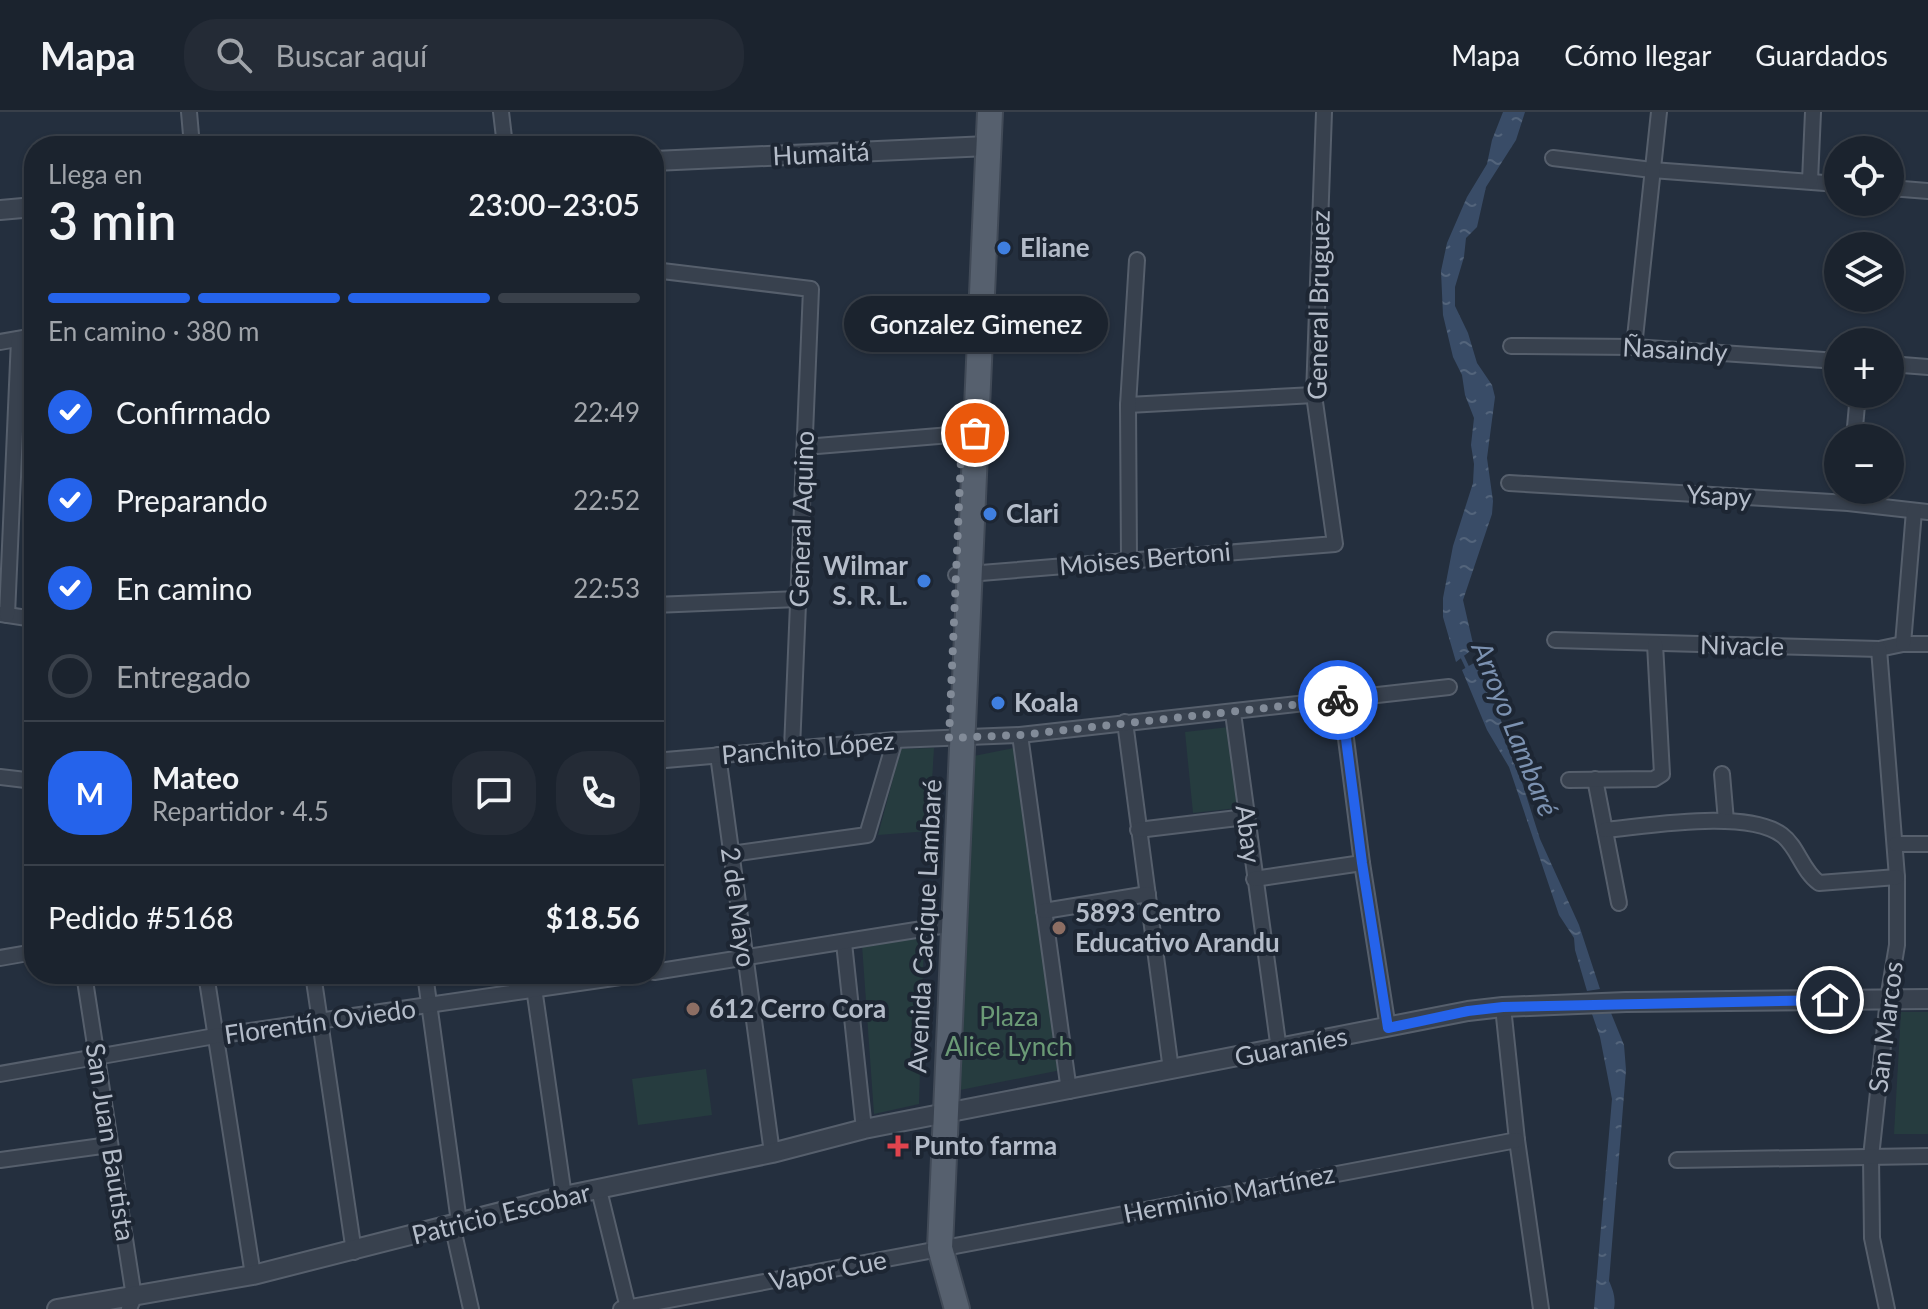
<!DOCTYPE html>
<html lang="es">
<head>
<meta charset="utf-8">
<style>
  :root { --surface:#1b232e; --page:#242b36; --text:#f1f3f6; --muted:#a0a4aa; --line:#39404a; --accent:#2563eb }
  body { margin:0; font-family:Lato,sans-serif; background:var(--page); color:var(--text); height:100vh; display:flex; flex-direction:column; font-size:30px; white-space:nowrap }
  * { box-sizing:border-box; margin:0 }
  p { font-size:26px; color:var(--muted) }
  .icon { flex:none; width:44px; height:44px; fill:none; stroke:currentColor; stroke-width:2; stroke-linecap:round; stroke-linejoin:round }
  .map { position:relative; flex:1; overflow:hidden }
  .drawer { position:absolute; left:24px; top:24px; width:640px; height:848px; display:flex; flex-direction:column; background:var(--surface); border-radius:32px; box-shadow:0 2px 6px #0004,0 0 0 2px var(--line) }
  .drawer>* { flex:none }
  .buttons { position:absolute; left:1824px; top:24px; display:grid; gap:16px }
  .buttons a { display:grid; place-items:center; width:80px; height:80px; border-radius:50%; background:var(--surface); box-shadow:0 2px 6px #0004,0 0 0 2px var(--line); font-size:40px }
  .pin { position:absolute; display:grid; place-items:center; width:68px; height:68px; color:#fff; margin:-34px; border:4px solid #fff; border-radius:50%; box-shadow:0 2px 8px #0007 }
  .courier { position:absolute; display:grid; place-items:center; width:80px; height:80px; margin:-40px; border:6px solid #2563eb; border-radius:50%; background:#fff; color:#222; box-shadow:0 2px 10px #0007 }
  .bubble { position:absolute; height:56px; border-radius:28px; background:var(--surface); box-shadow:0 2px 6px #0004,0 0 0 2px var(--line); font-size:26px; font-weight:600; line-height:56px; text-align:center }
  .head em { font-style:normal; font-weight:600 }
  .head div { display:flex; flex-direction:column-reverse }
  .head { display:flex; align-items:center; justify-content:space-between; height:136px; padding:0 24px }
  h1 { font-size:52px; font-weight:600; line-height:60px }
  .bar { display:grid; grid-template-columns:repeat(4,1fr); gap:12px 8px; align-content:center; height:96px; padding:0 24px }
  .bar i { height:10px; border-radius:6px; background:var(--line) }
  .bar .on { background:var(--accent) }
  .bar p { grid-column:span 4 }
  .line { display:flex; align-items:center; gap:20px; padding:0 24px; border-top:2px solid var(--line) }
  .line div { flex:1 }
  .round { display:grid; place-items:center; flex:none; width:84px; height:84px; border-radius:32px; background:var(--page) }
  ol { padding:0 24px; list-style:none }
  li { display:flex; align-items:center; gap:24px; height:88px }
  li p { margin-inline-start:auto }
  li .icon { padding:8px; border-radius:50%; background:var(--accent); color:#fff; stroke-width:4 }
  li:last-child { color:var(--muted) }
  li i { width:44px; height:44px; border:4px solid var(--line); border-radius:50% }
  header { display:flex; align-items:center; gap:48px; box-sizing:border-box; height:112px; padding:0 40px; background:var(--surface); border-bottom:2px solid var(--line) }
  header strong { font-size:38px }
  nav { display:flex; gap:44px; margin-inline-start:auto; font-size:28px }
  .search { width:560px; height:72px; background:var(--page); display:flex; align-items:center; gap:20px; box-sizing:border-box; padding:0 28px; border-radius:32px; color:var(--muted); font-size:30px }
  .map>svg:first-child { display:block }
  .park { fill:#263c3f }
  .water { fill:url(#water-ripples) }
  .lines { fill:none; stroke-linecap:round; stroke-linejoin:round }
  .stream { stroke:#394c67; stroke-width:4 }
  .minor-casing { stroke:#565f6c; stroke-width:18 }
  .tertiary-casing { stroke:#565f6c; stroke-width:22 }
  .primary-casing { stroke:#414a57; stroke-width:28 }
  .minor { stroke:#38414e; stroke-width:14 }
  .tertiary { stroke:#38414e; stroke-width:18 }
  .primary { stroke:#56606e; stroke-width:24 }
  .done { stroke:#828b98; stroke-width:8; stroke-dasharray:0 14.4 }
  .route { stroke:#2563eb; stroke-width:10 }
  .shop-dot { fill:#3f7fe0; stroke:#1d2633; stroke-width:3 }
  .education-dot { fill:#8d6e63; stroke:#1d2633; stroke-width:3 }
  .health-dot { fill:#e0444e; stroke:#1d2633; stroke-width:3 }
  .labels { text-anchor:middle; stroke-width:8; stroke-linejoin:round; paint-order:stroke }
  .street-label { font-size:26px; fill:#b4bcc9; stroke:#1d2633 }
  .poi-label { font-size:26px; font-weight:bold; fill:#b4bcc9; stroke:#1d2633; text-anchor:start }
  .park-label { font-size:26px; fill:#6b9a76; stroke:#1d2633 }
  .water-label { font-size:28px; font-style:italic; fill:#7c92b1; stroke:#1d2633 }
</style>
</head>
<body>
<header>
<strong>Mapa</strong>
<div class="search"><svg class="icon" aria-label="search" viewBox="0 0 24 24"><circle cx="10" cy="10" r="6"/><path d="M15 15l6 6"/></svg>Buscar aquí</div>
<nav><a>Mapa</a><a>Cómo llegar</a><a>Guardados</a></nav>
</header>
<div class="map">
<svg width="1928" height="1197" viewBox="0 0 1928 1197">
  <defs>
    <pattern id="water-ripples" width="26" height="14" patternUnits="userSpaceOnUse" patternTransform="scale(2)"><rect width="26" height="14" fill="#394c67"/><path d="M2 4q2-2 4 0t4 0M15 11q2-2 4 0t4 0" fill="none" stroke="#53647b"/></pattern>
  </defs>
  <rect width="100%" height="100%" fill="#242f3e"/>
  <g class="park">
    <path d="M1229,615L1237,696L1193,701L1185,620Z"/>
    <path d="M934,636L929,719L878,723L901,637Z"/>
    <path d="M1014,636L1061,958L960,978L974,644Z"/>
    <path d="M924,826L919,992L874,1002L862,833Z"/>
    <path d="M1901,900H1928V1022H1894Z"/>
    <path d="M706,957L712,1003L638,1013L632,967Z"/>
  </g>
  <g class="water">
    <path d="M1503,0H1525L1516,28L1486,75L1477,115L1466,126L1464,145L1455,175V194L1468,221L1477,251L1492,273L1495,285L1487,346L1493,389L1492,402L1463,488L1474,536L1456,550L1443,505V486L1453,434L1473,371L1474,352L1471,333L1474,306L1465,283L1462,263L1453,245L1443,203L1441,159L1447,131L1467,85L1487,52L1492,28Z"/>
    <path d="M1479,548L1512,639L1540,727L1579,813L1600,877L1587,879L1575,838L1574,826L1559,803L1509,655L1487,618L1462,558Z"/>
    <path d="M1611,901L1624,933L1626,958L1609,1169C1613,1178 1616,1186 1614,1197H1594L1612,987L1600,925L1592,902Z"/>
  </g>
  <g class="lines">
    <path class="stream" d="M1461,542L1469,559"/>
    <defs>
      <g id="minor">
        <path d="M189,0L192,34"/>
        <path d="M501,0L505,34"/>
        <path d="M1553,46L1652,58L1838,72"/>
        <path d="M1810,69L1813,0"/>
        <path d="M1890,76L1928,79"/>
        <path d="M654,158L811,177L792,637"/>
        <path d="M0,230L34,224"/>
        <path d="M1511,234L1634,235L1838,249"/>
        <path d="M1634,235L1659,0"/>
        <path d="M1890,252L1928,255"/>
        <path d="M1128,293L1314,283"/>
        <path d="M1854,326L1858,282"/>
        <path d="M805,335L975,321"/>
        <path d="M1509,371L1848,391L1928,400"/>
        <path d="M1129,448L1128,293L1137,148"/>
        <path d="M956,463L1335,432L1314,283L1324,0"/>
        <path d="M654,493L798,487"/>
        <path d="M0,502L34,507"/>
        <path d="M7,503L19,227"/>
        <path d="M1555,528L1879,537L1903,532H1928"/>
        <path d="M1903,532L1914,399"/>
        <path d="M1879,537L1897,765V833L1888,887L1871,1045L1872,1126L1887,1197"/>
        <path d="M1341,588L1362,751L1388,916"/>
        <path d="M1233,601L1279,938"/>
        <path d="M1125,610L1171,958"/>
        <path d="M1020,623L1069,979"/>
        <path d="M718,643L772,1041"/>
        <path d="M654,649L895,628L1020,623L1449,575"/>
        <path d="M1722,662L1726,709"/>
        <path d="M0,665L34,669"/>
        <path d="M1595,667L1619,791"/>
        <path d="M1569,668L1654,667L1662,662L1655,532"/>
        <path d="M1138,718L1246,705"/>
        <path d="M1605,718C1649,714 1746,697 1782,723C1798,735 1802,759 1819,771L1897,765"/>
        <path d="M1896,732H1928"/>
        <path d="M731,742L867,723L895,628"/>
        <path d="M1254,767L1362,751"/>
        <path d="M1044,799L1148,782"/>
        <path d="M844,831L864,1017"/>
        <path d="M0,846L34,840"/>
        <path d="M654,860L941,814L953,810"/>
        <path d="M84,862L134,1185L129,1197"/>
        <path d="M206,862L253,1163"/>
        <path d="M313,862L354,1140"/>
        <path d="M425,862L459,1110"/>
        <path d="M532,862L564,1084"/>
        <path d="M1503,895L1517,1028L1541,1197"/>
        <path d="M0,962L215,924L641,862"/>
        <path d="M0,1048L109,1033"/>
        <path d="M1677,1048L1928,1044"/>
        <path d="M599,1078L628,1196"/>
        <path d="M452,1112L471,1197"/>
        <path d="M621,1197L1517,1028"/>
      </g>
      <g id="tertiary">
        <path d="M654,49L988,34"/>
        <path d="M0,98L34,95"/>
        <path d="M57,1197L253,1163L564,1084L772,1041L864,1017L1468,899L1503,895L1626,890L1928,887"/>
      </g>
      <path id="primary" d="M957,1197L940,1136L990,0"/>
    </defs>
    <use href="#minor" class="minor-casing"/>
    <use href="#tertiary" class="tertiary-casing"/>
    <use href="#primary" class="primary-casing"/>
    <use href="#minor" class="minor"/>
    <use href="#tertiary" class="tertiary"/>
    <use href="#primary" class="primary"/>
  </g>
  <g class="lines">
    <path class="done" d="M975,321L962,322L949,626L1020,623L1338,588"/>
    <path class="route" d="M1338,588H1341L1362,751L1388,916L1468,899L1503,895L1830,888"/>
  </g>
  <g class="shop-dot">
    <circle cx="1004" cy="136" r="8"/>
    <circle cx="990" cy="402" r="8"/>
    <circle cx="924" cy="469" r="8"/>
    <circle cx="998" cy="591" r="8"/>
  </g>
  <g class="education-dot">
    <circle cx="1059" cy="816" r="8"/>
    <circle cx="693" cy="897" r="8"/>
  </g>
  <path class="health-dot" d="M894 1022h8v8h8v8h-8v8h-8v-8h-8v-8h8z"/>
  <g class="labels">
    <g class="street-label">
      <text transform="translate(821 42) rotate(-3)" y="9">Humaitá</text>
      <text transform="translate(1319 193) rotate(-89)" y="9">General Bruguez</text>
      <text transform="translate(1675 238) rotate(3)" y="9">Ñasaindy</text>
      <text transform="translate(1719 384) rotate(3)" y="9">Ysapy</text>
      <text transform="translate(802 407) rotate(-88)" y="9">General Aquino</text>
      <text transform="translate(1145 447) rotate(-5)" y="9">Moises Bertoni</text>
      <text transform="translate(1742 534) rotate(1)" y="9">Nivacle</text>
      <text transform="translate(808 636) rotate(-5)" y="9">Panchito López</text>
      <text transform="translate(1248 722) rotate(83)" y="9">Abay</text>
      <text transform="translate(738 795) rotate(82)" y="9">2 de Mayo</text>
      <text transform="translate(925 814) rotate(-87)" y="9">Avenida Cacique Lambaré</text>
      <text transform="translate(320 910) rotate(-8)" y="9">Florentín Oviedo</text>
      <text transform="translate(1886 915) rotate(-83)" y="9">San Marcos</text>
      <text transform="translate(1291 935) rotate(-11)" y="9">Guaraníes</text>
      <text transform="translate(110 1030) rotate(81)" y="9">San Juan Bautista</text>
      <text transform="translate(1229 1082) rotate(-11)" y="9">Herminio Martínez</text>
      <text transform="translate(501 1102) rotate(-14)" y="9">Patricio Escobar</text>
      <text transform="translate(828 1159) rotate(-11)" y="9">Vapor Cue</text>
    </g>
    <g class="poi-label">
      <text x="1020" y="145">Eliane</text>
      <text x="1006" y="411">Clari</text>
      <text x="908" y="463" text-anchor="end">Wilmar<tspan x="908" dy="30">S. R. L.</tspan></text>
      <text x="1014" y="600">Koala</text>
      <text x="1075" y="810">5893 Centro<tspan x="1075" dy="30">Educativo Arandu</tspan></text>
      <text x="709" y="906">612 Cerro Cora</text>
      <text x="914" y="1043">Punto farma</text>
    </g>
    <g class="park-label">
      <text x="1009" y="914">Plaza<tspan x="1009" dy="30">Alice Lynch</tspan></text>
    </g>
    <g class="water-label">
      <text transform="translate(1515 617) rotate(68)" y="10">Arroyo Lambaré</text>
    </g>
  </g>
</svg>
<div class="buttons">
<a><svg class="icon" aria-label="locate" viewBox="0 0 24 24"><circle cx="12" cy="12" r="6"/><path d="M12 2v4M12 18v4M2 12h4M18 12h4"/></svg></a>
<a><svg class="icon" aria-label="layers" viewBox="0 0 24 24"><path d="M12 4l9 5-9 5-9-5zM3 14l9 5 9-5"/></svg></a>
<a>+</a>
<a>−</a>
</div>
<div class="pin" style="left:975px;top:321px;background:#ea580c"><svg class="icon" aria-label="bag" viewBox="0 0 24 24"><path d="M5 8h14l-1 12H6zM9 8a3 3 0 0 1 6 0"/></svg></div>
<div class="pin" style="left:1830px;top:888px;background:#1f2937"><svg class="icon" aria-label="home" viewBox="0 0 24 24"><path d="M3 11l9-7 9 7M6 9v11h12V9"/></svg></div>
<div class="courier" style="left:1338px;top:588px"><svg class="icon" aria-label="bike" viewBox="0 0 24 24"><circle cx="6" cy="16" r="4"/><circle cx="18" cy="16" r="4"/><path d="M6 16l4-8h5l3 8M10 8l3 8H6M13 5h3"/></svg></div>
<div class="bubble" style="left:844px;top:184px;width:264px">Gonzalez Gimenez</div>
<section class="drawer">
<div class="head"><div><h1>3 min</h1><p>Llega en</p></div><em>23:00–23:05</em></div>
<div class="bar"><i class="on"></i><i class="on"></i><i class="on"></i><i></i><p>En camino · 380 m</p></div>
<ol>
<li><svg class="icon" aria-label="check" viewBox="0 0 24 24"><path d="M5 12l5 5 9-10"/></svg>Confirmado<p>22:49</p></li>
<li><svg class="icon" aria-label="check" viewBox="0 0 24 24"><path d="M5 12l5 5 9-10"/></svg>Preparando<p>22:52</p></li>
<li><svg class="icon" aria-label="check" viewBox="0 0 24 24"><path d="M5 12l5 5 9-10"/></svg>En camino<p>22:53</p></li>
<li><i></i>Entregado</li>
</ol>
<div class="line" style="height:144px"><b class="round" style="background:var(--accent);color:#fff">M</b><div><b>Mateo</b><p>Repartidor · 4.5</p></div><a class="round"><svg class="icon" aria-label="chat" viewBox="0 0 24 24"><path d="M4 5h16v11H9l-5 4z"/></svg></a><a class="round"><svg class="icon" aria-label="phone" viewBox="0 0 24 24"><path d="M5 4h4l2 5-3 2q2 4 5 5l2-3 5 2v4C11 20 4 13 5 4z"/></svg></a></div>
<div class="line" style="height:104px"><div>Pedido #5168</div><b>$18.56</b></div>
</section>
</div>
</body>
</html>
